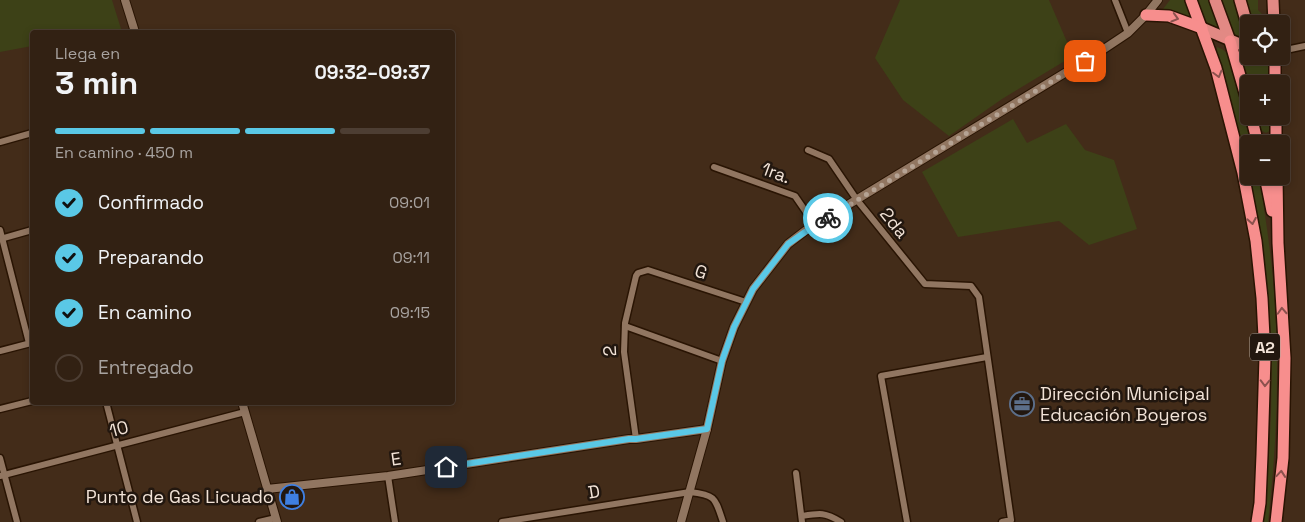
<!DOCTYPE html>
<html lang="es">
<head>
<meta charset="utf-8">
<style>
  :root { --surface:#322113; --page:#3a291c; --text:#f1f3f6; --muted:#a8a3a0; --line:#4d3e33; --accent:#5ac8e6 }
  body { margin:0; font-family:"Space Grotesk",sans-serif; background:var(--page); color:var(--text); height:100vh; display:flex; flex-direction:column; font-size:19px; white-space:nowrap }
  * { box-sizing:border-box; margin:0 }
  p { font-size:16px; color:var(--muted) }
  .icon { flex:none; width:28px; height:28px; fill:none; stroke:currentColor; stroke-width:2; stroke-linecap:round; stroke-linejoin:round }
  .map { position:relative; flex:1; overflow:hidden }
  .panel { position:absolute; left:30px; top:30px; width:425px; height:375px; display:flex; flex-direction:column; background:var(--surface); border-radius:5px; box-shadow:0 2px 8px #0003,0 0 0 1px var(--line) }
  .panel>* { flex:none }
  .buttons { position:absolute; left:1240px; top:15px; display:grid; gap:10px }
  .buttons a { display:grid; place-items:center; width:50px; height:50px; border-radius:5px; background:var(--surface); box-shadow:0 2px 8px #0003,0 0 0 1px var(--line); font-size:25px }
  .pin { position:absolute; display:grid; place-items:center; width:42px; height:42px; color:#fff; margin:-21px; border-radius:10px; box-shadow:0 2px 8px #0006 }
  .courier { position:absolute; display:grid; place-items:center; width:50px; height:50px; margin:-25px; border:4px solid #5ac8e6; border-radius:50%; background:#fff; color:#222; box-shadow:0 1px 6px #0007 }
  .summary em { font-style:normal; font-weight:700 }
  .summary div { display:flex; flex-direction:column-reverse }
  .summary { display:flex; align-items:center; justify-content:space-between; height:85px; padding:0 25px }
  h1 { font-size:32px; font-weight:700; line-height:38px }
  .bar { display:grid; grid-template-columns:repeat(4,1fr); gap:8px 5px; align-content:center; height:60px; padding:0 25px }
  .bar i { height:6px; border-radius:4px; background:var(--line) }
  .bar .selected { background:var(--accent) }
  .bar p { grid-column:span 4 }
  ol { padding:0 25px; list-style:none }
  li { display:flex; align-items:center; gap:15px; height:55px }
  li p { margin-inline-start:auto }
  li .icon { padding:5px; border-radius:50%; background:var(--accent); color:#111; stroke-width:4 }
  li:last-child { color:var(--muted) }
  li i { width:28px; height:28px; border:2px solid var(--line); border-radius:50% }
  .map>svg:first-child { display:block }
  .green { fill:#3d4117 }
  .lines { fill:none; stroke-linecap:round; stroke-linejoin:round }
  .minor-casing { stroke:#291403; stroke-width:9 }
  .tertiary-casing { stroke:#291403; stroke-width:10 }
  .trunk-casing { stroke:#291403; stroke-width:14 }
  .motorway-casing { stroke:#291403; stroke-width:14 }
  .minor { stroke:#917661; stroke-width:6 }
  .tertiary { stroke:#917661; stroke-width:8 }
  .trunk { stroke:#e28984; stroke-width:11 }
  .motorway { stroke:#f78e8d; stroke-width:11 }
  .oneway { stroke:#8c524e }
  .done { stroke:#b5a394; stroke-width:5; stroke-dasharray:0 9 }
  .route { stroke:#5ac8e6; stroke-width:6 }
  .labels { text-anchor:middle; stroke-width:5; stroke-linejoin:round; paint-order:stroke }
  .shield { fill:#22170f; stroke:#b4a69b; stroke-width:1 }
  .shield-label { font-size:16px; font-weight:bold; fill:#f2e3d7 }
  .street-label { font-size:18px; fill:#f2e3d7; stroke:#22170f }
  .poi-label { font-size:18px; fill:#f2e3d7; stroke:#22170f; text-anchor:start }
</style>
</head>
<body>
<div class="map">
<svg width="1305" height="522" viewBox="0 0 1305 522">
  <rect width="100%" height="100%" fill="#432c19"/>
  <g class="green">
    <path d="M0,0H112L122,32H32V46L0,52Z"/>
    <path d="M900,0H1049L1073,56L1002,99L949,136L903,100L875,58Z"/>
    <path d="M1170,0H1185L1194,22L1163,9Z"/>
    <path d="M1197,0H1208L1219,27L1218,29L1208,25Z"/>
    <path d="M1218,0H1234L1247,42L1234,40Z"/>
    <path d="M1244,0H1258V10L1269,21V24H1251Z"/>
    <path d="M1217,47L1222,49L1228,54L1251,144H1249V170L1217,53Z"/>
    <path d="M1242,51L1249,54V56H1253L1269,65L1270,84H1249V89L1239,55L1240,52Z"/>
    <path d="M1256,116H1271V130L1266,133L1260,130Z"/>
    <path d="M1013,119L1027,143L1066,124L1085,150L1114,160L1137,229L1089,245L1059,221L958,237L922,172Z"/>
    <path d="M1250,176H1259C1265,214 1271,252 1274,290C1280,367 1277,445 1268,522H1262C1272,444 1275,364 1267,286C1264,249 1256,213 1250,176Z"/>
  </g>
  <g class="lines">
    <defs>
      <g id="minor">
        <path d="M1115,0L1128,33"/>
        <path d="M1281,51L1305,46"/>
        <path d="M0,142L32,133"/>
        <path d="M808,150L829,159L857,200L925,284L971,286L979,297L1011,520L1002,522"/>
        <path d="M714,167L795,196L815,225"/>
        <path d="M0,230L29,343"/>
        <path d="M0,239L32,230"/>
        <path d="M625,326L722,361"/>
        <path d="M0,351L31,343"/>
        <path d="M106,402L137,522"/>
        <path d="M0,409L32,401"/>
        <path d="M636,439L624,352L625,323L636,276L638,273L648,270L746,302"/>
        <path d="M0,458L17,522"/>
        <path d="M796,473L802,522"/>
        <path d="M0,476L245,412"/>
        <path d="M388,476L395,522"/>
        <path d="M802,516C820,513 825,512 841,522"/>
        <path d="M259,522L276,518"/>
        <path d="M502,522L690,492C716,495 715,498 723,522"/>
        <path d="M907,522L881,376L987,357"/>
      </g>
      <g id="tertiary">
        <path d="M125,0L135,32"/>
        <path d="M242,402L277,522"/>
        <path d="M267,489L388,476L629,439H636L707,429"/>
        <path d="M681,522L707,429L722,361L734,327L753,289L788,244L805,231L1101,51L1128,33L1146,15L1158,0"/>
      </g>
      <g id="trunk">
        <path d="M1215,0L1230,41"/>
        <path d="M1240,0L1249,31"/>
        <path d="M1273,0L1274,24"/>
        <path d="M1202,28L1249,48"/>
      </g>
      <g id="motorway">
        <path d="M1191,0L1216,68L1243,173L1256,241L1262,298L1265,357L1262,455L1260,503L1257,522"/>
        <path d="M1146,15L1169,16L1202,28"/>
        <path d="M1230,41L1249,107"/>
        <path d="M1275,56V84"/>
        <path d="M1251,116L1258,144"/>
        <path d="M1276,116V144"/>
        <path d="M1265,176L1272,211"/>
        <path d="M1276,522L1283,458L1285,358L1278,243L1277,176"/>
      </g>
    </defs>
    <use href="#minor" class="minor-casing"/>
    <use href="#tertiary" class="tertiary-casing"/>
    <use href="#trunk" class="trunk-casing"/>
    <use href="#motorway" class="motorway-casing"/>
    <use href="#minor" class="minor"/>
    <use href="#tertiary" class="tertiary"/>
    <use href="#trunk" class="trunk"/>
    <use href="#motorway" class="motorway"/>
  </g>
  <defs><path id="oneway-chevron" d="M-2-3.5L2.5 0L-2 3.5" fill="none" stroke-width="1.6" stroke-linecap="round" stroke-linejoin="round" transform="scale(1.25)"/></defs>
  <g class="oneway">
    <use href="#oneway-chevron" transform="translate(1175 18) rotate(16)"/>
    <use href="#oneway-chevron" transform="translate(1218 74) rotate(75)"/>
    <use href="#oneway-chevron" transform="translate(1252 221) rotate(80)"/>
    <use href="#oneway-chevron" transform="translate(1282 311) rotate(-93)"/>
    <use href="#oneway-chevron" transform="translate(1265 383) rotate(91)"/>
    <use href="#oneway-chevron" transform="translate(1281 474) rotate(-85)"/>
  </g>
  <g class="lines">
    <path class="done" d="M828,218L1085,61"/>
    <path class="route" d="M446,467L629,439H636L707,429L722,361L734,327L753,289L788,244L805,232L828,218"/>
  </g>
  <defs>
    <symbol id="office-ring" viewBox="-11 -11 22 22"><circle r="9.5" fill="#22170f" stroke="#5c6f8a" stroke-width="1.5"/><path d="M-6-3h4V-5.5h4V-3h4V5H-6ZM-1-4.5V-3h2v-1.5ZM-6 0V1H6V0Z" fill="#5c6f8a"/></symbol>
    <symbol id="shop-ring" viewBox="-11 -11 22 22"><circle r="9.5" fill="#22170f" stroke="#3f7fe0" stroke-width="1.5"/><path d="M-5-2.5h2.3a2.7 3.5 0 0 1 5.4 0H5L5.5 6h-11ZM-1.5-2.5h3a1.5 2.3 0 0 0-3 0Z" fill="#3f7fe0"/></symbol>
  </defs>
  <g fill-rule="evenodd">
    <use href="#office-ring" x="1008" y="390" width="28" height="28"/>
    <use href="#shop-ring" x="278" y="483" width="28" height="28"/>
  </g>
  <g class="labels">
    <rect class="shield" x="1250" y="333.5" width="30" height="27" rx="4"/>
    <g class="shield-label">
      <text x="1265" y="353">A2</text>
    </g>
    <g class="street-label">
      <text transform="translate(776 173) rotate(20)" y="6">1ra.</text>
      <text transform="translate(894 223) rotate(51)" y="6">2da</text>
      <text transform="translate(701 272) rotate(18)" y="6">G</text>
      <text transform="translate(610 351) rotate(-93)" y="6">2</text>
      <text transform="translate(119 429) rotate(-15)" y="6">10</text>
      <text transform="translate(396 459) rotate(-8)" y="6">E</text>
      <text transform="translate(594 492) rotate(-9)" y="6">D</text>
    </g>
    <g class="poi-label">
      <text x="1040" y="400">Dirección Municipal<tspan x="1040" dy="21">Educación Boyeros</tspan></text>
      <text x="274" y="503" text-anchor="end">Punto de Gas Licuado</text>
    </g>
  </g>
</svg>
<div class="buttons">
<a><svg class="icon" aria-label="locate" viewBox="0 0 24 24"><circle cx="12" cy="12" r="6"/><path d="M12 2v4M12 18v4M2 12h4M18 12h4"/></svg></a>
<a>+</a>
<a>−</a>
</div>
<div class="pin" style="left:1085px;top:61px;background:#ea580c"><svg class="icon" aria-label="bag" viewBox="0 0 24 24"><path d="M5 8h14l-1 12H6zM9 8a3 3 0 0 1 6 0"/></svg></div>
<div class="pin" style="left:446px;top:467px;background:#1f2937"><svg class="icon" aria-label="home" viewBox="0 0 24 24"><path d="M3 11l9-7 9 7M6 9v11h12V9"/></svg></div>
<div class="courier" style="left:828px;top:218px"><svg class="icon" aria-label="bike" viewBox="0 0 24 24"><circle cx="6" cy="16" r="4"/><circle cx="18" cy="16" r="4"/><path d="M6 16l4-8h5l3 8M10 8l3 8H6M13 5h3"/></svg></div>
<section class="panel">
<div class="summary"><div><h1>3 min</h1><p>Llega en</p></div><em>09:32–09:37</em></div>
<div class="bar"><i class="selected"></i><i class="selected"></i><i class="selected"></i><i></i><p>En camino · 450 m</p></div>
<ol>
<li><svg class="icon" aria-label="check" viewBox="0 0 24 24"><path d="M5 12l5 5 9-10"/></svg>Confirmado<p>09:01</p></li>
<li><svg class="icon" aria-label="check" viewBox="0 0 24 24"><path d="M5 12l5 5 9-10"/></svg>Preparando<p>09:11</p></li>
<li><svg class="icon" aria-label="check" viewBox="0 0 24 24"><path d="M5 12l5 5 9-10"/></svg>En camino<p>09:15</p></li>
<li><i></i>Entregado</li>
</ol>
</section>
</div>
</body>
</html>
